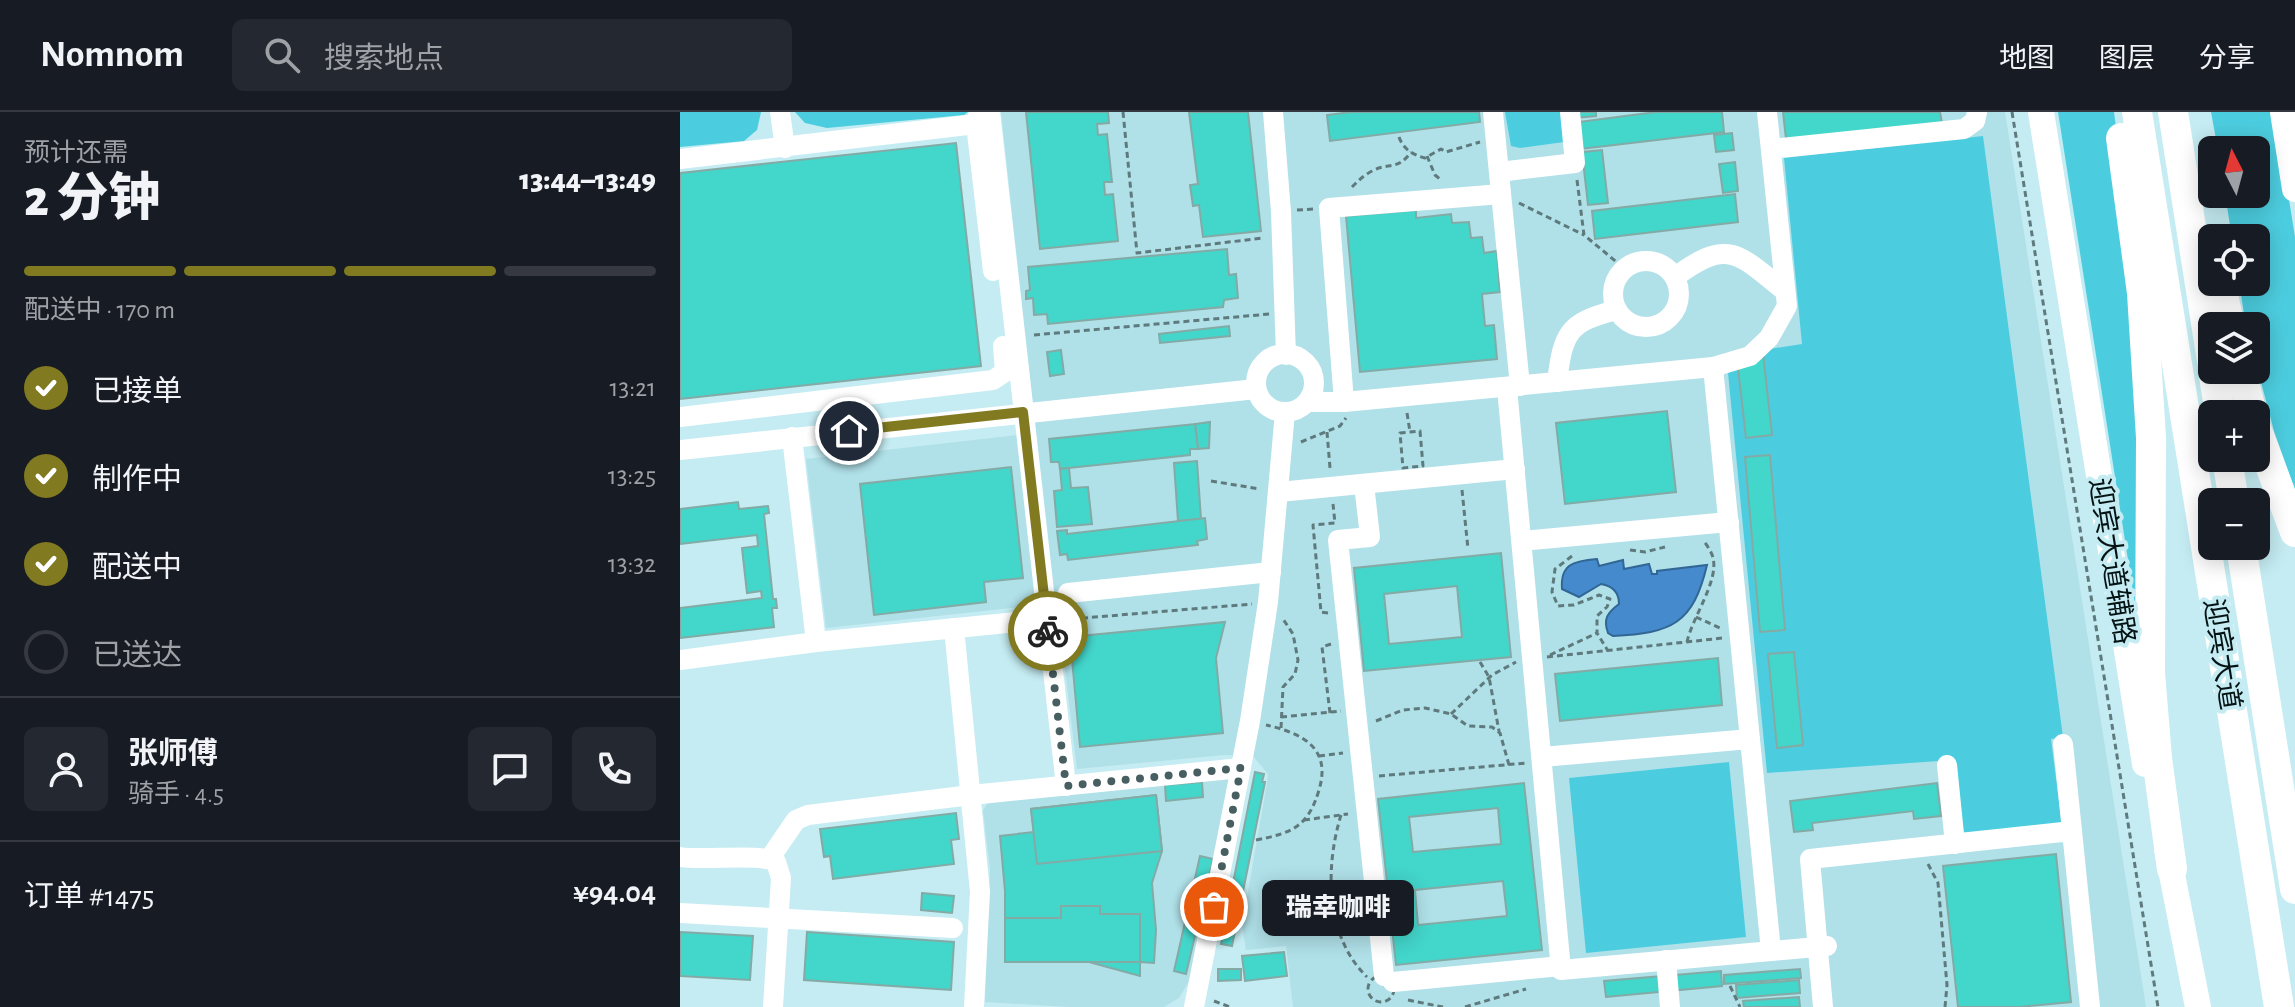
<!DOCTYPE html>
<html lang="zh">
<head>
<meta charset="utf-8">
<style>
  :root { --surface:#171b24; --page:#242831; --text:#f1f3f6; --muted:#9ea1a6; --line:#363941; --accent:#817a20 }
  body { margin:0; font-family:"Alegreya Sans","Noto Sans SC",sans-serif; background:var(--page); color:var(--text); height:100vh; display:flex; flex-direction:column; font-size:30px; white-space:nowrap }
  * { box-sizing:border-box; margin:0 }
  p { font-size:26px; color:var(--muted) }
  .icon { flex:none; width:44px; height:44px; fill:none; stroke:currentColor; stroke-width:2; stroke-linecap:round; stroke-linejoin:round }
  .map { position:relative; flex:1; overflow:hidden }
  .details { display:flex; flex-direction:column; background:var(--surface); width:680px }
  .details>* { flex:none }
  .needle { width:52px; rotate:354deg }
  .tools { position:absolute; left:1518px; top:24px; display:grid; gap:16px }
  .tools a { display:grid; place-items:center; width:72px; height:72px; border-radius:12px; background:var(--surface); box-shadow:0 4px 20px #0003; font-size:40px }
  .pin { position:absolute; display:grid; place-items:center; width:68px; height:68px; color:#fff; margin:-34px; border:4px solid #fff; border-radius:50%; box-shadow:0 2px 8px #0007 }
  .courier { position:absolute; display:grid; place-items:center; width:80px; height:80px; margin:-40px; border:6px solid #817a20; border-radius:50%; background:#fff; color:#222; box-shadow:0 2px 10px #0007 }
  .bubble { position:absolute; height:56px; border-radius:12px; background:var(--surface); box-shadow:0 4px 20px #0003; font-size:26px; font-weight:800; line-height:56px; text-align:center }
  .head em { font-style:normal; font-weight:800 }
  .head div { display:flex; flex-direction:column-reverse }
  .head { display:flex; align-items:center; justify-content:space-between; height:136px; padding:0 24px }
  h1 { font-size:52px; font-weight:800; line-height:60px }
  .bar { display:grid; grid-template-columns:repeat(4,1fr); gap:12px 8px; align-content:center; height:96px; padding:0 24px }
  .bar i { height:10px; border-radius:6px; background:var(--line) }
  .bar .selected { background:var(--accent) }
  .bar p { grid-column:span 4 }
  .line { display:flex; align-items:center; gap:20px; padding:0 24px; border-top:2px solid var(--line) }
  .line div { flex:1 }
  .round { display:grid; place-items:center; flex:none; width:84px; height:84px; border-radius:12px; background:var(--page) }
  ol { padding:0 24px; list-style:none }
  li { display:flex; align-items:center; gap:24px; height:88px }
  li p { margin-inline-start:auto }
  li .icon { padding:8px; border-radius:50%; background:var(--accent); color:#fff; stroke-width:4 }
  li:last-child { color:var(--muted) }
  li i { width:44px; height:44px; border:4px solid var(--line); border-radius:50% }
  header { display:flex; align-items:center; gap:48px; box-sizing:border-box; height:112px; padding:0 40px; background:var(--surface); border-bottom:2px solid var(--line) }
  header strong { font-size:38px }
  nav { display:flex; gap:44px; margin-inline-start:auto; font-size:28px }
  .search { width:560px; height:72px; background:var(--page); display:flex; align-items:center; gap:20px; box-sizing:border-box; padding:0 28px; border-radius:12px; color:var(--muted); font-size:30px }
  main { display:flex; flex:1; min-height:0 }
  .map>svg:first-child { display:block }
  .built { fill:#b0e0e8 }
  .green { fill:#4ccddf }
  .water { fill:#448acc; stroke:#316695; stroke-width:2 }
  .building { fill:#43d6cb; stroke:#84aaa6; stroke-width:2; fill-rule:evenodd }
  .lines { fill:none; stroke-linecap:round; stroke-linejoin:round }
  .path { stroke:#5f7a7d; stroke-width:3; stroke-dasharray:6 4; stroke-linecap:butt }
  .minor { stroke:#fff; stroke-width:20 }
  .major { stroke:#fff; stroke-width:26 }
  .highway { stroke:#fff; stroke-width:30 }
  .done { stroke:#485f62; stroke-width:8; stroke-dasharray:0 14.4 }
  .route { stroke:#817a20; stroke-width:10 }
  .labels { text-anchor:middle; stroke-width:8; stroke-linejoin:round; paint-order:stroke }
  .street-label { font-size:28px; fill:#051315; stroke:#c4ecf2 }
</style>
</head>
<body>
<header>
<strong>Nomnom</strong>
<div class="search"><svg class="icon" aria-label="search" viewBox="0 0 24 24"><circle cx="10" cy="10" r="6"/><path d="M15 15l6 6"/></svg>搜索地点</div>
<nav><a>地图</a><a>图层</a><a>分享</a></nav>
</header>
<main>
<section class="details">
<div class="head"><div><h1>2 分钟</h1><p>预计还需</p></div><em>13:44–13:49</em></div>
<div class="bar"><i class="selected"></i><i class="selected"></i><i class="selected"></i><i></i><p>配送中 · 170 m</p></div>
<ol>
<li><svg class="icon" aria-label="check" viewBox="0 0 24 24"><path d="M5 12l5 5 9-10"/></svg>已接单<p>13:21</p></li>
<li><svg class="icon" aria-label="check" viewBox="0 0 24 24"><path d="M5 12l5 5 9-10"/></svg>制作中<p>13:25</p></li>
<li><svg class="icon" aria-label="check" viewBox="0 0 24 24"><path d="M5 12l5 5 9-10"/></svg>配送中<p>13:32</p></li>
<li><i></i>已送达</li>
</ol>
<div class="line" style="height:144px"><a class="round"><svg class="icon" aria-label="person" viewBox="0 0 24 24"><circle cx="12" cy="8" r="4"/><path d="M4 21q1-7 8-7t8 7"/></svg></a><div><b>张师傅</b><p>骑手 · 4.5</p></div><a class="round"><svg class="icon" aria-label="chat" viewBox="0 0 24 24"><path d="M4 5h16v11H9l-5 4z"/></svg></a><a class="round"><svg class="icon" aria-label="phone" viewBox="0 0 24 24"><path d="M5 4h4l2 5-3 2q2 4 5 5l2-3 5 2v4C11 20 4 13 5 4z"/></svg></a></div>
<div class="line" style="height:104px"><div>订单 #1475</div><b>¥94.04</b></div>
</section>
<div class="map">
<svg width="1615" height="895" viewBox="0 0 1615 895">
  <rect width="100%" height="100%" fill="#c4ecf2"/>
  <g class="built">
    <path d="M321,0H1325L1466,895H613L606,834L566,838L562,814L587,671L588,662L573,644L544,643L397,657L377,491L146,516L126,347L356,321Z"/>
    <path d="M552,662L509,869L499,886L484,895H389L305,890L310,757L303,699L309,689Z"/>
  </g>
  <g class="green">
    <path d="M0,0H81L77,18L64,29L0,35Z"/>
    <path d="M115,0H288L284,3L147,16L125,11Z"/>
    <path d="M825,0H882L884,30L840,36L831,34Z"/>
    <path d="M1378,0H1434L1455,161L1461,531Z"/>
    <path d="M1531,0H1595L1615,125V378L1594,319L1576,251V214H1566L1559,170H1576V126H1552L1545,82H1576V38H1538Z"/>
    <path d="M1303,24L1383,625L1371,627L1382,713L1280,721L1273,648L1087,661L1048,261L1089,237L1122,232L1104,46Z"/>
    <path d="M1049,650L1066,825L906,841L889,666Z"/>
  </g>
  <path class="water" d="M917,447L919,454L943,448L944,457L969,452L972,462H977V459L1027,453C1013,512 992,521 933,524L928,521C923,507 927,501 939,492C939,480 933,474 921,472L899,485L882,477C880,451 895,449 917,447Z"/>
  <g class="building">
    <path d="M346,0H428L429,11L417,12L418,23L427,22L432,70H424L425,83L433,82L438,129L360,137Z"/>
    <path d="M509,0H568L581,119L523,125L519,93L513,94L510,73L518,72Z"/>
    <path d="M671,0H799L800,10L650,29L647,3Z"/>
    <path d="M896,0H916V4L896,6Z"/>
    <path d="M976,0H1042L1044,20L901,37L898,10Z"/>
    <path d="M1103,0H1260L1262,11L1106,27Z"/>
    <path d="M1052,21L1054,38L1036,40L1034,23Z"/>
    <path d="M276,31L301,254L0,287V61Z"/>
    <path d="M922,38L928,91L908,93L902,40Z"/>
    <path d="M1055,50L1058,79L1043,81L1039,52Z"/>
    <path d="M1055,82L1058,110L915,127L912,99Z"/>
    <path d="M736,98V106L771,102L772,111L789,110L791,126L802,125L804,141L817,139L820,180L802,182L805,214L814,213L817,247L680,260L666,104Z"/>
    <path d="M547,137L549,163L556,162L558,186L544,188L543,195L368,212L367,202L354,203L353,186L346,187V179L350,178L348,155Z"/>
    <path d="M549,214L550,224L480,231L479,222Z"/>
    <path d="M381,238L384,262L370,264L367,240Z"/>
    <path d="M1083,241L1092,323L1066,326L1058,256Z"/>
    <path d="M987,299L996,380L885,392L876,311Z"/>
    <path d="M530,310L529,336L518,337L515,312Z"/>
    <path d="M515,312L518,337H510V343L380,357L379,350H371L369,327Z"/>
    <path d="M1090,343L1105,518L1080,520L1065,345Z"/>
    <path d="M517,349L521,407L498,409L494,351Z"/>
    <path d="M331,355L343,466L304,470L306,490L194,503L180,372Z"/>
    <path d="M389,356L391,376L408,375L412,412L377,415L374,379L382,378L380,357Z"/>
    <path d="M58,390L59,397L88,394L89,401L84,402L93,487H96L97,496H92L94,515L0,526V496L82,486L81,479L67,481L62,436L78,434L77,423L0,432V397Z"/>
    <path d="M525,406L527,427L517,429L518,433L388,448L387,442L380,443L377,419L387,418V422Z"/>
    <path d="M821,441L831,545L684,559L674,456ZM777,474L782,525L709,532L704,482Z"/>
    <path d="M545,510L536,546L543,621L400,635L390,525Z"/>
    <path d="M1114,540L1123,633L1097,636L1088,542Z"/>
    <path d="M1038,546L1042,593L880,609L875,562Z"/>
    <path d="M575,660L584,662L582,670H585L552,834L541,832Z"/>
    <path d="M522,670L523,685L486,689L485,673Z"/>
    <path d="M844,671L862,838L716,853L698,687ZM818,696L821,732L733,740L729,705ZM823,769L827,804L738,813L735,778Z"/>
    <path d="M1257,671L1261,704L1234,707L1233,699L1132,711L1133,718L1114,720L1110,689Z"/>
    <path d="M476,683L482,739L472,771L476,818L474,851L460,850V864L409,850H325V779L320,724L354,720L351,697Z"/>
    <path d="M476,683L482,739L357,752L351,697Z"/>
    <path d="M276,701L279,727L271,728L274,752L153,767L150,744L144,745L140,717Z"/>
    <path d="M1376,742L1391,890L1339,895H1278L1263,754Z"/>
    <path d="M520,744L533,747L506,862L494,859Z"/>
    <path d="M242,781L274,784L272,801L241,798Z"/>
    <path d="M381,794H420V802H460V850H325V806H381Z"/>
    <path d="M0,820L73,824L70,868L0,864Z"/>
    <path d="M127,820L274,830L271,878L124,868Z"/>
    <path d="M604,840L607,864L565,869L562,844Z"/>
    <path d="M538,857H561V868L538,869Z"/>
    <path d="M1120,857L1121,866L1044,872V863Z"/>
    <path d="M1041,859L1042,874L926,885L924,869Z"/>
    <path d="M1119,868L1120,881L1057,886L1056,873Z"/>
    <path d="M1119,885L1120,895H1064L1063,889Z"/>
  </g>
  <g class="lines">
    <g class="path">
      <path d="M443,0L457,141L583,126"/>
      <path d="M1332,0L1478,895"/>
      <path d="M719,25C723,37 733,43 745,46L761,37L766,40L800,30"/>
      <path d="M747,44L755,63L761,68"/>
      <path d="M897,68L904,123L945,157"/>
      <path d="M672,75C678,69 684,63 692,59C708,50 718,59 731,40"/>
      <path d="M839,91L904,123"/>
      <path d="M617,98L634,97"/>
      <path d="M354,223L589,202"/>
      <path d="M727,301L730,320"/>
      <path d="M740,319L743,354L723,356L720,321Z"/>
      <path d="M647,320L650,356"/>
      <path d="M621,330L660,314L666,306"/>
      <path d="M531,369L580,377"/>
      <path d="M782,378L788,437"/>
      <path d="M950,438L965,440L985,435"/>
      <path d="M892,444L875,457L872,480L878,494L894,493L919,483L930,487L927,495L917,504V521L928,539"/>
      <path d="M648,501L641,500L633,413L655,411L653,392"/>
      <path d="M1016,505L1042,517"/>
      <path d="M392,507L572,492"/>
      <path d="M1007,530C1012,506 1039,469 1033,446C1032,440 1027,434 1024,429"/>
      <path d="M870,543L917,521"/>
      <path d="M867,545L1043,526"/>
      <path d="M800,550L809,565L819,619"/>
      <path d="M650,601L642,535L651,532"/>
      <path d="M771,602L812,563L836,550"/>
      <path d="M601,605L661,599"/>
      <path d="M696,609L723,598L745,596L771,602L788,614L812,615L820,621L829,653"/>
      <path d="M601,616L603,575L615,562L618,548L613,522L603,507"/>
      <path d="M639,644L663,641"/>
      <path d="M699,664L846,651"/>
      <path d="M661,703C645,755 645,824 687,865"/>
      <path d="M624,708L668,702"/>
      <path d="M576,728C612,721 628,715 639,678C652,635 621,621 586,613"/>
      <path d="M1248,752L1258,771L1267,873L1265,895"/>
      <circle cx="701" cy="877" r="13"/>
      <path d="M1050,874L1060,895"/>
      <path d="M728,888L763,895"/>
      <path d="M534,889L550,895"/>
      <path d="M785,895L846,877"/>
    </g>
    <g class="minor">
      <path d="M100,0L105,36"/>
      <path d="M299,0L296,12L313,159"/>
      <path d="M310,0L386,674"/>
      <path d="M593,0L601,100L606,243"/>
      <path d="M813,0L840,274"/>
      <path d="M1091,37L1284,17L1295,9L1297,0"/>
      <path d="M0,47L296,12"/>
      <path d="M819,60L895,51L890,0"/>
      <circle cx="966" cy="182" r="33"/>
      <path d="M995,165C1049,125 1058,142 1105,179"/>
      <circle cx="605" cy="271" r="29"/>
      <path d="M1033,255L1091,839"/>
      <path d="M877,270C883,222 887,210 937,198"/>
      <path d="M827,276L881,858L1147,834"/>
      <path d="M627,290H664L1033,255L1070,244L1089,226L1107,194L1087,0"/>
      <path d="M664,290L649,96L821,82"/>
      <path d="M0,305L313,268L325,260L323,234"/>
      <path d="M112,325L136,530L367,507"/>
      <path d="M0,338L576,277"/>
      <path d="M684,372L690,425L658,428L704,864"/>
      <path d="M599,380L835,357"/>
      <path d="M842,429L1049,410"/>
      <path d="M388,481L591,460"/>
      <path d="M274,516L300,780L294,895"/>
      <path d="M0,548L136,530"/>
      <path d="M1383,632L1392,719"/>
      <path d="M862,645L1070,627"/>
      <path d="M1267,653L1275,732"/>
      <path d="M0,745C23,749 82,741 96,750L101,766L93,895"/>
      <path d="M90,746L116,708L128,703L291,683L561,656"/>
      <path d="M0,801L273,816"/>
      <path d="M986,848L990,895"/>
      <path d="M713,870L881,854"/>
      <path d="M514,895L570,609L588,490L605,300"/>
      <path d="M1143,895L1130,747L1392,719L1410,895"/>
    </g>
    <g class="major">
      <path d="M1361,0L1465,652"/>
      <path d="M1603,0L1615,77"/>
      <path d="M1487,737L1518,895"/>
    </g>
    <g class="highway">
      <path d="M1457,0L1599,895"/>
      <path d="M1493,0L1532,249"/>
      <path d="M1441,26L1462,181L1471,326L1470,561L1477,646L1492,757"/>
      <path d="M1540,170L1550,214"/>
      <path d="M1533,258L1540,302"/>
      <path d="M1561,258L1572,302"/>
      <path d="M1576,316L1615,420"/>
      <path d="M1547,346L1554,390"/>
      <path d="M1561,434L1615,777"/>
    </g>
  </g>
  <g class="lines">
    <path class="done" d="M368,519L386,674L561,656L534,795"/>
    <path class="route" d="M169,319L343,300L368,519"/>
  </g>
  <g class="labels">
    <g class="street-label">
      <text transform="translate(1433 449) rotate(81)" y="10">迎宾大道辅路</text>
      <text transform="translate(1543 542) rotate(81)" y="10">迎宾大道</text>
    </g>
  </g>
</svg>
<div class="tools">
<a><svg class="needle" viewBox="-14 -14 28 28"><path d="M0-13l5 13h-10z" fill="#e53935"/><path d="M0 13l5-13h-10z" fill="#9ea1a6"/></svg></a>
<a><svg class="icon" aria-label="locate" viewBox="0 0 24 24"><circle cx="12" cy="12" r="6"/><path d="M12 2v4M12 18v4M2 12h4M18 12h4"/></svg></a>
<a><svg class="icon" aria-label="layers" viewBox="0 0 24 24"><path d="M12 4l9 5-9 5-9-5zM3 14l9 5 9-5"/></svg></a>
<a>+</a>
<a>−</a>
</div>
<div class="pin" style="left:534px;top:795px;background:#ea580c"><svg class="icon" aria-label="bag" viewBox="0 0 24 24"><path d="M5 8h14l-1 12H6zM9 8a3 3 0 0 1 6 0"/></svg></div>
<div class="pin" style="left:169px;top:319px;background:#1f2937"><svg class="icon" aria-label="home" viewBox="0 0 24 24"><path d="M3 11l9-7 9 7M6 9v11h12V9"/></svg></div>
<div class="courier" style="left:368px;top:519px"><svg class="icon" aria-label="bike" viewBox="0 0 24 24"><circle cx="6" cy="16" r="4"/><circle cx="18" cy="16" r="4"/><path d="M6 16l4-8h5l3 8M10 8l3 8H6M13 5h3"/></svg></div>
<div class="bubble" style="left:582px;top:768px;width:152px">瑞幸咖啡</div>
</div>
</main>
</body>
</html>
